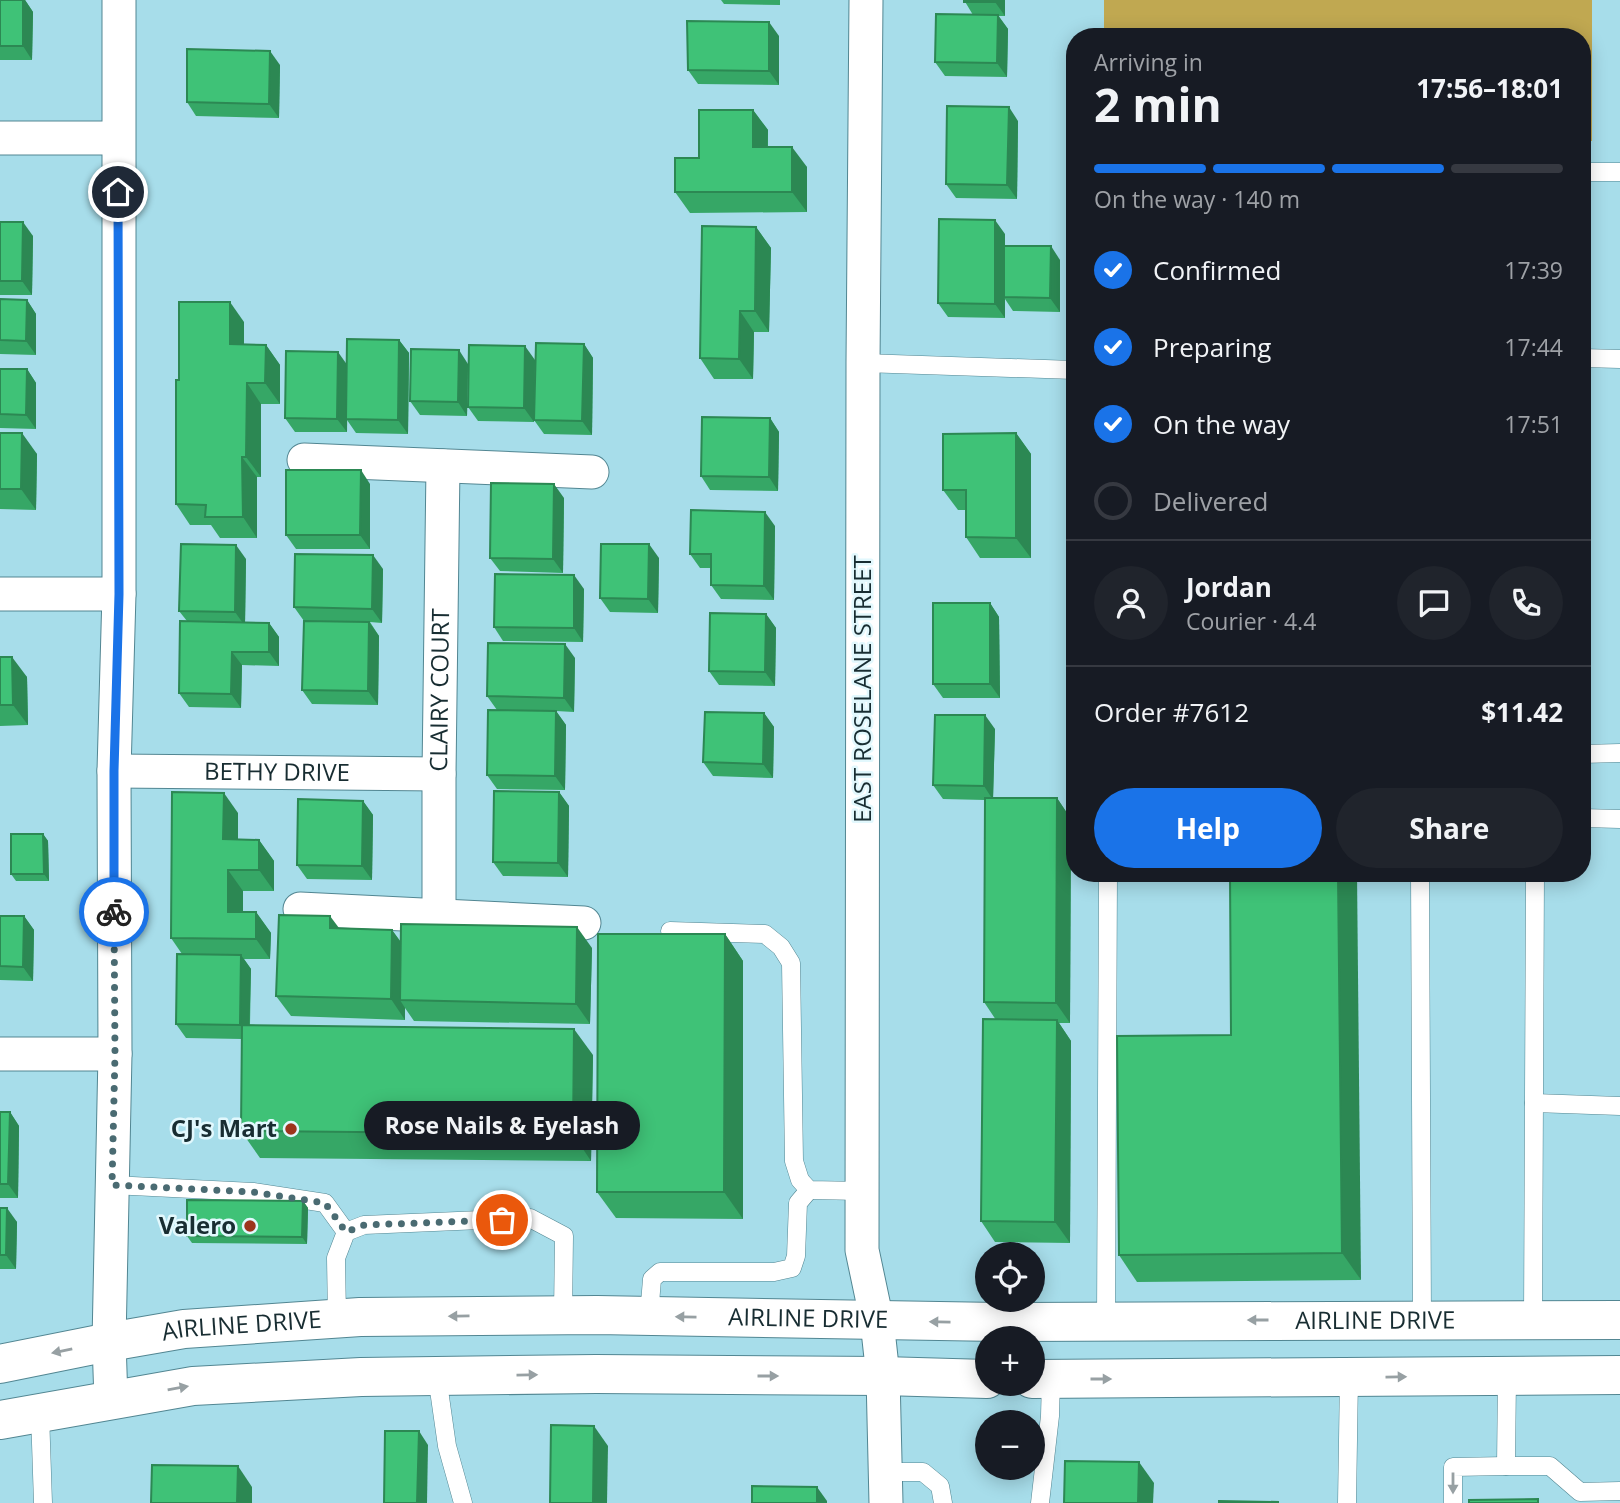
<!DOCTYPE html>
<html lang="en">
<head>
<meta charset="utf-8">
<style>
  :root { --surface:#171b24; --page:#20242c; --text:#f1f3f6; --muted:#9ea1a6; --line:#363941; --accent:#1a73e8 }
  body { margin:0; font-family:"Open Sans",sans-serif; background:var(--page); color:var(--text); height:100vh; display:flex; flex-direction:column; font-size:26px; white-space:nowrap }
  * { box-sizing:border-box; margin:0 }
  p { font-size:23px; color:var(--muted) }
  .icon { flex:none; width:38px; height:38px; fill:none; stroke:currentColor; stroke-width:2; stroke-linecap:round; stroke-linejoin:round }
  .map { position:relative; flex:1; overflow:hidden }
  .details { position:absolute; left:1066px; top:28px; width:525px; height:854px; display:flex; flex-direction:column; background:var(--surface); border-radius:28px; box-shadow:0 4px 18px #0003 }
  .details>* { flex:none }
  .controls { position:absolute; left:975px; top:1242px; display:grid; gap:14px }
  .controls a { display:grid; place-items:center; width:70px; height:70px; border-radius:50%; background:var(--surface); box-shadow:0 4px 18px #0003; font-size:35px }
  .pin { position:absolute; display:grid; place-items:center; width:60px; height:60px; color:#fff; margin:-30px; border:4px solid #fff; border-radius:50%; box-shadow:0 2px 7px #0007 }
  .courier { position:absolute; display:grid; place-items:center; width:70px; height:70px; margin:-35px; border:5px solid #1a73e8; border-radius:50%; background:#fff; color:#222; box-shadow:0 2px 9px #0007 }
  .bubble { position:absolute; height:49px; border-radius:24px; background:var(--surface); box-shadow:0 4px 18px #0003; font-size:23px; font-weight:700; line-height:49px; text-align:center }
  .headline em { font-style:normal; font-weight:700 }
  .headline div { display:flex; flex-direction:column-reverse }
  .headline { display:flex; align-items:center; justify-content:space-between; height:119px; padding:0 28px }
  h1 { font-size:46px; font-weight:700; line-height:52px }
  .bar { display:grid; grid-template-columns:repeat(4,1fr); gap:10px 7px; align-content:center; height:84px; padding:0 28px }
  .bar i { height:9px; border-radius:5px; background:var(--line) }
  .bar .active { background:var(--accent) }
  .bar p { grid-column:span 4 }
  .line { display:flex; align-items:center; gap:18px; padding:0 28px; border-top:2px solid var(--line) }
  .line div { flex:1 }
  .round { display:grid; place-items:center; flex:none; width:74px; height:74px; border-radius:37px; background:var(--page) }
  ol { padding:0 28px; list-style:none }
  li { display:flex; align-items:center; gap:21px; height:77px }
  li p { margin-inline-start:auto }
  li .icon { padding:7px; border-radius:50%; background:var(--accent); color:#fff; stroke-width:4 }
  li:last-child { color:var(--muted) }
  li i { width:38px; height:38px; border:4px solid var(--line); border-radius:50% }
  .cta { display:flex; gap:14px; margin-top:auto; padding:14px 28px }
  .cta a { flex:1; height:80px; border-radius:42px; background:var(--accent); color:#fff; font-size:28px; font-weight:700; line-height:80px; text-align:center }
  .cta a+a { background:var(--page); color:var(--text) }
  .map>svg:first-child { display:block }
  .green { fill:#c0a851 }
  .lines { fill:none; stroke-linecap:round; stroke-linejoin:round }
  .service-casing { stroke:#528692; stroke-width:19 }
  .minor-casing { stroke:#528692; stroke-width:35 }
  .secondary-casing { stroke:#528692; stroke-width:40 }
  .service { stroke:#fff; stroke-width:18 }
  .minor { stroke:#fff; stroke-width:33 }
  .secondary { stroke:#fff; stroke-width:38 }
  .wall { fill:#36a766 }
  .shaded-wall { fill:#2c8853 }
  .building { fill:#3fc277; stroke:#2c8853; stroke-width:2 }
  .oneway { fill:#97a0a3 }
  .done { stroke:#4a6b72; stroke-width:7; stroke-dasharray:0 12.6 }
  .route { stroke:#1a73e8; stroke-width:9 }
  .poi-dot { fill:#9d341c; stroke:#e2f8fd; stroke-width:2.5 }
  .labels { text-anchor:middle; stroke-width:5; stroke-linejoin:round; paint-order:stroke }
  .street-label { font-size:24px; fill:#182d32; stroke:#e2f8fd }
  .poi-label { font-size:24px; font-weight:bold; fill:#182d32; stroke:#e2f8fd; text-anchor:end }
</style>
</head>
<body>
<div class="map">
<svg width="1620" height="1503" viewBox="0 0 1620 1503">
  <rect width="100%" height="100%" fill="#a7ddea"/>
  <path class="green" d="M1104,0H1592V141H1582V37H1104Z"/>
  <g class="lines">
    <defs>
      <g id="service">
        <path d="M1582,172H1620"/>
        <path d="M1582,358L1620,359"/>
        <path d="M863,363L1074,370"/>
        <path d="M1582,754L1620,753"/>
        <path d="M1582,818L1620,819"/>
        <path d="M1420,873L1422,1320"/>
        <path d="M670,931L765,934L781,947L791,963L794,1161L800,1180L809,1190L862,1191"/>
        <path d="M1534,1103L1620,1106"/>
        <path d="M112,1185L253,1192L325,1203L346,1232"/>
        <path d="M649,1316L652,1279L660,1272H774L792,1268L796,1256L798,1203L809,1190"/>
        <path d="M337,1318L336,1258L346,1232L364,1225L530,1218L564,1236L563,1315"/>
        <path d="M1533,1319L1535,873"/>
        <path d="M1106,1321L1108,873"/>
        <path d="M437,1376L447,1446L463,1503"/>
        <path d="M1507,1376L1506,1466H1550L1580,1492L1620,1491"/>
        <path d="M40,1413L43,1503"/>
        <path d="M885,1472H923L940,1486L943,1503"/>
        <path d="M1040,1503L1050,1416L1051,1379"/>
        <path d="M1347,1503L1349,1377"/>
        <path d="M1453,1503V1467L1506,1466"/>
      </g>
      <g id="minor">
        <path d="M866,0L863,363L862,1250L877,1321L883,1376L886,1503"/>
        <path d="M0,138H118"/>
        <path d="M304,460L592,472"/>
        <path d="M0,594H119"/>
        <path id="s1" d="M114,771L439,774"/>
        <path d="M300,909L584,923"/>
        <path id="s2" d="M439,916V774L443,466"/>
        <path d="M0,1054H115"/>
        <path d="M111,1400L109,1342L115,1054L114,771L119,594V0"/>
      </g>
      <g id="secondary">
        <path id="s3" d="M0,1364L109,1342L184,1329L360,1317L597,1315L998,1322L1620,1320"/>
        <path d="M1032,1379L1620,1375"/>
        <path d="M0,1420L193,1386L361,1377L596,1374L883,1376L987,1379"/>
      </g>
    </defs>
    <use href="#service" class="service-casing"/>
    <use href="#minor" class="minor-casing"/>
    <use href="#secondary" class="secondary-casing"/>
    <use href="#service" class="service"/>
    <use href="#minor" class="minor"/>
    <use href="#secondary" class="secondary"/>
  </g>
  <g class="wall">
    <path d="M0,0H25L33,12L32,60H0Z"/>
    <path d="M721,0H780V5L724,4Z"/>
    <path d="M964,0H1005V16H998L1008,29L1007,77L945,76L935,62L973,15Z"/>
    <path d="M779,36V85L698,84L688,70Z"/>
    <path d="M280,65L279,118L196,116L187,102Z"/>
    <path d="M753,110L768,130V147L807,167V212L690,213L675,192L699,158Z"/>
    <path d="M1018,121L1017,199L956,198L946,184Z"/>
    <path d="M1582,180L1586,186L1588,274H1582Z"/>
    <path d="M0,222L33,236L32,295H0Z"/>
    <path d="M756,227L771,248L769,332H754L753,379H714L700,358Z"/>
    <path d="M1005,234V246L1060,260V312L1013,311L1005,299V318L948,317L938,303Z"/>
    <path d="M0,299L27,300L36,314V355L0,354Z"/>
    <path d="M244,322V345H266L280,365V404H261V477H257V538H220L211,525H190L176,504L179,380Z"/>
    <path d="M399,340L409,353L408,434L356,433L347,420V432H295L285,418L347,365Z"/>
    <path d="M584,344L593,358L592,435L544,434L534,420Z"/>
    <path d="M535,360L534,422L478,421L468,407Z"/>
    <path d="M468,364L467,416L420,415L410,401Z"/>
    <path d="M0,369H27L36,383V429L0,428Z"/>
    <path d="M770,418L779,432L778,491L710,490L701,476Z"/>
    <path d="M0,433L37,454L36,510L0,509Z"/>
    <path d="M1016,433L1031,454V558H980L966,537V510H958L943,490Z"/>
    <path d="M370,484V549H296L286,535Z"/>
    <path d="M564,498L563,573L500,571L490,558Z"/>
    <path d="M775,526L774,600L721,599L711,585V568H700L690,554Z"/>
    <path d="M659,558L658,613L610,612L600,598Z"/>
    <path d="M246,559L245,622L269,623L279,637V666L242,665L241,708L189,707L179,693L187,621L179,611Z"/>
    <path d="M383,569L382,623L370,622L379,636L378,705L312,704L302,690L304,621L294,607Z"/>
    <path d="M584,589L583,642L503,641L494,627Z"/>
    <path d="M990,603L999,617L1000,698H943L933,684Z"/>
    <path d="M766,614L776,628L775,686L719,685L709,671Z"/>
    <path d="M0,657L27,677L28,725L0,726Z"/>
    <path d="M575,658L574,712L556,711L566,725L565,790L497,789L487,775L497,710L487,696Z"/>
    <path d="M764,713L774,727L773,778L713,776L703,762Z"/>
    <path d="M995,729L993,798H1057L1071,819L1070,1023H1059L1071,1041L1070,1243L995,1242L981,1221L996,1020L984,1002L985,800L943,799L933,785Z"/>
    <path d="M559,792L569,806L568,877L503,876L493,862Z"/>
    <path d="M363,801L373,815L372,880L307,879L297,865Z"/>
    <path d="M238,813V840H259L274,861V891H243V912H256L271,933L270,959H244L251,969L250,1025L593,1055L591,1161L260,1158L241,1131L242,1039L186,1038L176,1024L182,954L171,938Z"/>
    <path d="M43,834L48,841L49,881H16L11,874Z"/>
    <path d="M0,916H24L34,930L33,981L0,980Z"/>
    <path d="M339,928L392,930L401,942L592,948L590,1024L414,1021L405,1008V1020L291,1016L276,996Z"/>
    <path d="M725,934L743,961V1219L616,1218L597,1192Z"/>
    <path d="M1231,1035L1361,1280L1137,1282L1119,1255Z"/>
    <path d="M0,1112H10L19,1126L18,1198H0Z"/>
    <path d="M303,1201L308,1208L307,1244L192,1243L187,1236Z"/>
    <path d="M0,1208L17,1222L16,1269H0Z"/>
  </g>
  <g class="shaded-wall">
    <path d="M23,0H25L33,12L32,60L23,46Z"/>
    <path d="M995,0H1005V16L995,2Z"/>
    <path d="M998,15L1008,29L1007,77L997,63Z"/>
    <path d="M769,22L779,36V85L769,71Z"/>
    <path d="M270,51L280,65L279,118L269,104Z"/>
    <path d="M1009,107L1018,121L1017,199L1007,185Z"/>
    <path d="M753,110L768,130L767,168L753,147Z"/>
    <path d="M792,147L807,167V212L792,192Z"/>
    <path d="M1582,180L1586,186L1588,274L1582,266Z"/>
    <path d="M995,220L1005,234V297H1004L1005,299V318L995,304Z"/>
    <path d="M23,222L33,236L32,295L22,281Z"/>
    <path d="M756,227L771,248L769,332L755,311Z"/>
    <path d="M1051,246L1060,260V312L1050,298Z"/>
    <path d="M27,300L36,314V355L26,341Z"/>
    <path d="M230,302L244,322V365L230,344Z"/>
    <path d="M740,311L754,332L753,379L739,359Z"/>
    <path d="M399,340L409,353L408,434L398,420Z"/>
    <path d="M584,344L593,358L592,435L582,421Z"/>
    <path d="M266,345L280,365V404L265,383Z"/>
    <path d="M525,346L535,360L534,422L524,408Z"/>
    <path d="M459,350L468,364L467,416L458,402Z"/>
    <path d="M338,352L348,366L347,432L337,419Z"/>
    <path d="M27,369L36,383V429L26,415Z"/>
    <path d="M247,383L261,404V477L246,457Z"/>
    <path d="M770,418L779,432L778,491L769,477Z"/>
    <path d="M22,433L37,454L36,510L21,489Z"/>
    <path d="M1016,433L1031,454V558L1016,538Z"/>
    <path d="M242,457L257,477V538L243,517Z"/>
    <path d="M361,470L370,484V549L360,535Z"/>
    <path d="M554,484L564,498L563,573L553,559Z"/>
    <path d="M765,512L775,526L774,600L764,586Z"/>
    <path d="M649,544L659,558L658,613L648,599Z"/>
    <path d="M236,545L246,559L245,626L235,612Z"/>
    <path d="M373,555L383,569L382,623L372,609Z"/>
    <path d="M574,575L584,589L583,642L574,628Z"/>
    <path d="M990,603L999,617L1000,698L990,684Z"/>
    <path d="M766,614L776,628L775,686L765,672Z"/>
    <path d="M369,622L379,636L378,705L368,691Z"/>
    <path d="M269,623L279,637V666L269,652Z"/>
    <path d="M565,644L575,658L574,712L564,698Z"/>
    <path d="M232,652L242,665L241,708L231,694Z"/>
    <path d="M12,657L27,677L28,725L13,705Z"/>
    <path d="M556,711L566,725L565,790L555,776Z"/>
    <path d="M764,713L774,727L773,778L763,764Z"/>
    <path d="M985,715L995,729L993,800L984,786Z"/>
    <path d="M559,792L569,806L568,877L558,863Z"/>
    <path d="M224,793L238,813V860L223,839Z"/>
    <path d="M1057,798L1071,819L1070,1023L1056,1003Z"/>
    <path d="M363,801L373,815L372,880L362,866Z"/>
    <path d="M43,834L48,841L49,881L44,874Z"/>
    <path d="M259,840L274,861V891L259,870Z"/>
    <path d="M228,870L243,891V932L228,912Z"/>
    <path d="M1338,873H1357L1361,1280L1342,1253Z"/>
    <path d="M256,912L271,933L270,959L256,939Z"/>
    <path d="M24,916L34,930L33,981L23,967Z"/>
    <path d="M330,916L345,936L330,928Z"/>
    <path d="M577,927L592,948L590,1024L576,1004Z"/>
    <path d="M392,930L407,951L400,1000L405,1008V1020L391,999Z"/>
    <path d="M725,934L743,961V1219L724,1192Z"/>
    <path d="M241,955L251,969L249,1039L240,1025Z"/>
    <path d="M1057,1020L1071,1041L1070,1243L1055,1222Z"/>
    <path d="M574,1029L593,1055L591,1161L573,1134Z"/>
    <path d="M10,1112L19,1126L18,1198L8,1184Z"/>
    <path d="M303,1201L308,1208L307,1244L302,1237Z"/>
    <path d="M7,1208L17,1222L16,1269L6,1255Z"/>
    <path d="M594,1426L608,1446L607,1503H593Z"/>
    <path d="M419,1431L428,1445L427,1503H417Z"/>
    <path d="M1139,1462L1154,1483L1153,1503H1138Z"/>
    <path d="M238,1466L252,1487V1503H237Z"/>
    <path d="M817,1487L827,1501V1503H817Z"/>
  </g>
  <g class="building">
    <rect x="0" y="0" width="23" height="46"/>
    <rect x="964" y="0" width="31" height="2"/>
    <path d="M936,14L998,15L997,63L935,62Z"/>
    <path d="M687,21L769,22V71L688,70Z"/>
    <path d="M187,49L270,51L269,104L187,102Z"/>
    <path d="M947,106L1009,107L1007,185L946,184Z"/>
    <path d="M699,110H753V147H792V192H675V158H699Z"/>
    <path d="M939,219L995,220V304L938,303Z"/>
    <path d="M0,222H23L22,281H0Z"/>
    <path d="M702,226L756,227L755,311H740L739,359L700,358Z"/>
    <path d="M1004,246H1051L1050,298L1004,297Z"/>
    <path d="M0,299L27,300L26,341L0,340Z"/>
    <path d="M179,302H230V344L266,345L265,383H247L246,457H242L243,517H205L206,505L176,504V380H179Z"/>
    <path d="M347,339L399,340L398,420L346,419Z"/>
    <path d="M536,343L584,344L582,421L534,420Z"/>
    <path d="M469,345L525,346L524,408L468,407Z"/>
    <path d="M411,349L459,350L458,402L410,401Z"/>
    <path d="M286,351L338,352L337,419L285,418Z"/>
    <path d="M0,369H27L26,415L0,414Z"/>
    <path d="M702,417L770,418L769,477L701,476Z"/>
    <path d="M0,433H22L21,489H0Z"/>
    <path d="M1016,433V538L966,537V490H943V434Z"/>
    <path d="M286,470H361L360,535H286Z"/>
    <path d="M491,483L554,484L553,559L490,558Z"/>
    <path d="M691,510L765,512L764,586L711,585V554H690Z"/>
    <path d="M181,544L236,545L235,612L179,611Z"/>
    <path d="M601,544H649L648,599L600,598Z"/>
    <path d="M295,554L373,555L372,609L294,607Z"/>
    <path d="M495,574L574,575V628L494,627Z"/>
    <rect x="933" y="603" width="57" height="81"/>
    <path d="M710,613L766,614L765,672L709,671Z"/>
    <path d="M180,621L269,623V652H232L231,694L179,693Z"/>
    <path d="M304,621L369,622L368,691L302,690Z"/>
    <path d="M488,643L565,644L564,698L487,696Z"/>
    <path d="M0,657H12L13,705H0Z"/>
    <path d="M488,710L556,711L555,776L487,775Z"/>
    <path d="M705,712L764,713L763,764L703,762Z"/>
    <path d="M935,715H985L984,786L933,785Z"/>
    <path d="M494,791L559,792L558,863L493,862Z"/>
    <path d="M172,792L224,793L223,839L259,840V870H228V912H256V939L171,938Z"/>
    <path d="M985,798H1057L1056,1003L984,1002Z"/>
    <path d="M298,799L363,801L362,866L297,865Z"/>
    <path d="M11,834H43L44,874H11Z"/>
    <path d="M1230,873H1338L1342,1253L1119,1255L1117,1036L1231,1035Z"/>
    <path d="M279,915L330,916V928L392,930L391,999L276,996Z"/>
    <path d="M0,916H24L23,967L0,966Z"/>
    <path d="M401,924L577,927L576,1004L400,1000Z"/>
    <path d="M598,934H725L724,1192H597Z"/>
    <path d="M177,954L241,955L240,1025L176,1024Z"/>
    <path d="M983,1019L1057,1020L1055,1222L981,1221Z"/>
    <path d="M242,1025L574,1029L573,1134L241,1131Z"/>
    <path d="M0,1112H10L8,1184H0Z"/>
    <path d="M187,1200L303,1201L302,1237L187,1236Z"/>
    <path d="M0,1208H7L6,1255H0Z"/>
    <path d="M551,1425L594,1426L593,1503H550Z"/>
    <path d="M385,1431H419L417,1503H384Z"/>
    <path d="M1065,1461L1139,1462L1138,1503H1064Z"/>
    <path d="M152,1465L238,1466L237,1503H151Z"/>
    <path d="M752,1486L817,1487V1503H752Z"/>
    <path d="M1538,1499V1503H1469V1500Z"/>
    <path d="M1219,1501L1278,1502V1503H1219Z"/>
  </g>
  <defs><path id="oneway-solid" d="M-6-.8H1V-3.2L6.5 0L1 3.2V.8H-6Z" transform="scale(1.75)"/></defs>
  <g class="oneway">
    <use href="#oneway-solid" transform="translate(459 1316) rotate(179)"/>
    <use href="#oneway-solid" transform="translate(686 1317) rotate(-179)"/>
    <use href="#oneway-solid" transform="translate(1258 1320) rotate(180)"/>
    <use href="#oneway-solid" transform="translate(940 1322) rotate(-179)"/>
    <use href="#oneway-solid" transform="translate(62 1351) rotate(168)"/>
    <use href="#oneway-solid" transform="translate(527 1375) rotate(-1)"/>
    <use href="#oneway-solid" transform="translate(768 1376)"/>
    <use href="#oneway-solid" transform="translate(1396 1377) rotate(-1)"/>
    <use href="#oneway-solid" transform="translate(1101 1379)"/>
    <use href="#oneway-solid" transform="translate(178 1388) rotate(-10)"/>
    <use href="#oneway-solid" transform="translate(1453 1483) rotate(90)"/>
  </g>
  <g class="lines">
    <path class="done" d="M114,912L115,1054L112,1185L253,1192L325,1203L346,1232L364,1225L502,1220"/>
    <path class="route" d="M114,912V771L119,594L118,192"/>
  </g>
  <g class="poi-dot">
    <circle cx="291" cy="1129" r="7"/>
    <circle cx="250" cy="1226" r="7"/>
  </g>
  <g class="labels">
    <g class="street-label">
      <text transform="translate(863 689) rotate(-90)" y="8">EAST ROSELANE STREET</text>
      <text dy="8" stroke="none"><textPath href="#s2" startOffset="226">CLAIRY COURT</textPath></text>
      <text dy="8" stroke="none"><textPath href="#s1" startOffset="163">BETHY DRIVE</textPath></text>
      <text dy="8" stroke="none"><textPath href="#s3" startOffset="812">AIRLINE DRIVE</textPath></text>
      <text dy="8" stroke="none"><textPath href="#s3" startOffset="1379">AIRLINE DRIVE</textPath></text>
      <text dy="8" stroke="none"><textPath href="#s3" startOffset="245">AIRLINE DRIVE</textPath></text>
    </g>
    <g class="poi-label">
      <text x="277" y="1137">CJ's Mart</text>
      <text x="236" y="1234">Valero</text>
    </g>
  </g>
</svg>
<div class="controls">
<a><svg class="icon" aria-label="locate" viewBox="0 0 24 24"><circle cx="12" cy="12" r="6"/><path d="M12 2v4M12 18v4M2 12h4M18 12h4"/></svg></a>
<a>+</a>
<a>−</a>
</div>
<div class="pin" style="left:502px;top:1220px;background:#ea580c"><svg class="icon" aria-label="bag" viewBox="0 0 24 24"><path d="M5 8h14l-1 12H6zM9 8a3 3 0 0 1 6 0"/></svg></div>
<div class="pin" style="left:118px;top:192px;background:#1f2937"><svg class="icon" aria-label="home" viewBox="0 0 24 24"><path d="M3 11l9-7 9 7M6 9v11h12V9"/></svg></div>
<div class="courier" style="left:114px;top:912px"><svg class="icon" aria-label="bike" viewBox="0 0 24 24"><circle cx="6" cy="16" r="4"/><circle cx="18" cy="16" r="4"/><path d="M6 16l4-8h5l3 8M10 8l3 8H6M13 5h3"/></svg></div>
<div class="bubble" style="left:364px;top:1101px;width:276px">Rose Nails &amp; Eyelash</div>
<section class="details">
<div class="headline"><div><h1>2 min</h1><p>Arriving in</p></div><em>17:56–18:01</em></div>
<div class="bar"><i class="active"></i><i class="active"></i><i class="active"></i><i></i><p>On the way · 140 m</p></div>
<ol>
<li><svg class="icon" aria-label="check" viewBox="0 0 24 24"><path d="M5 12l5 5 9-10"/></svg>Confirmed<p>17:39</p></li>
<li><svg class="icon" aria-label="check" viewBox="0 0 24 24"><path d="M5 12l5 5 9-10"/></svg>Preparing<p>17:44</p></li>
<li><svg class="icon" aria-label="check" viewBox="0 0 24 24"><path d="M5 12l5 5 9-10"/></svg>On the way<p>17:51</p></li>
<li><i></i>Delivered</li>
</ol>
<div class="line" style="height:126px"><a class="round"><svg class="icon" aria-label="person" viewBox="0 0 24 24"><circle cx="12" cy="8" r="4"/><path d="M4 21q1-7 8-7t8 7"/></svg></a><div><b>Jordan</b><p>Courier · 4.4</p></div><a class="round"><svg class="icon" aria-label="chat" viewBox="0 0 24 24"><path d="M4 5h16v11H9l-5 4z"/></svg></a><a class="round"><svg class="icon" aria-label="phone" viewBox="0 0 24 24"><path d="M5 4h4l2 5-3 2q2 4 5 5l2-3 5 2v4C11 20 4 13 5 4z"/></svg></a></div>
<div class="line" style="height:91px"><div>Order #7612</div><b>$11.42</b></div>
<div class="cta"><a>Help</a><a>Share</a></div>
</section>
</div>
</body>
</html>
